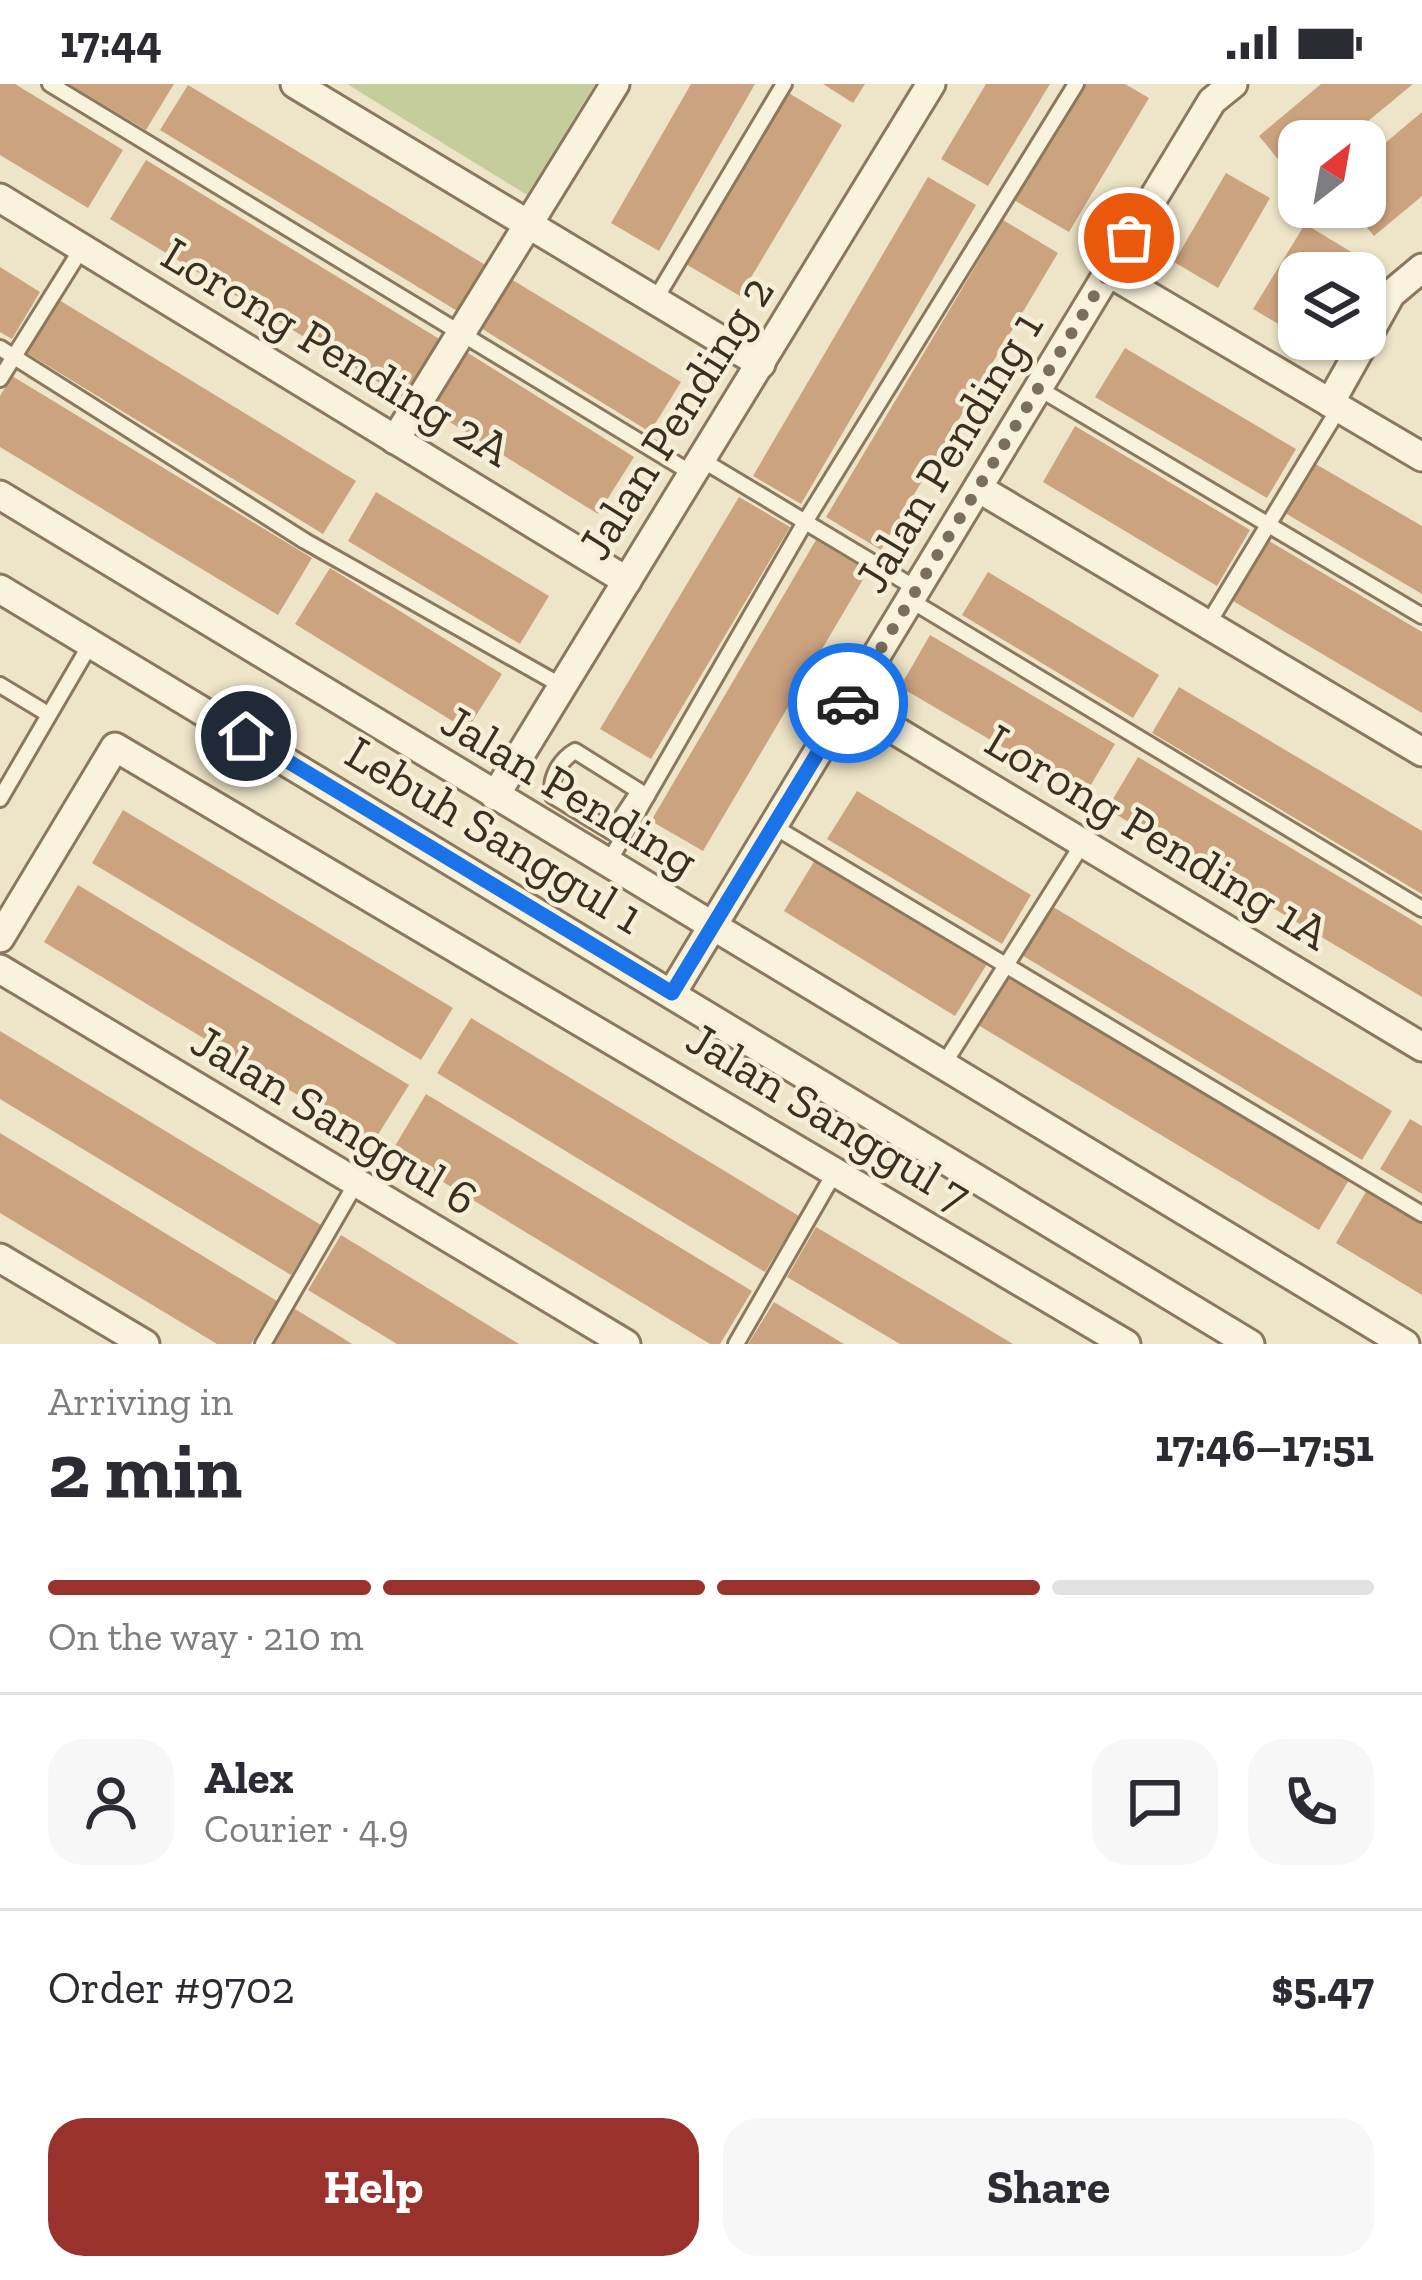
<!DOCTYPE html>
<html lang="en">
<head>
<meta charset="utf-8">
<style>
  :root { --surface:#fff; --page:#f7f7f7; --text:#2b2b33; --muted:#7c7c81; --line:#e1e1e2; --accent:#99322d }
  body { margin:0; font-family:"Zilla Slab",serif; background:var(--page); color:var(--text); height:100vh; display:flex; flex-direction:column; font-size:45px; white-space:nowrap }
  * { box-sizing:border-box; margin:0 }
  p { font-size:39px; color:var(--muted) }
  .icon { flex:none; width:66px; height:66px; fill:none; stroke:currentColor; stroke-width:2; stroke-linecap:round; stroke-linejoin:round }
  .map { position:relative; height:1260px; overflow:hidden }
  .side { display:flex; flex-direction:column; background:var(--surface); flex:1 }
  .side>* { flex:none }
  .needle { width:78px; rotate:31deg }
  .tools { position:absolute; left:1278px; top:36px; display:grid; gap:24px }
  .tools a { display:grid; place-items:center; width:108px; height:108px; border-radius:24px; background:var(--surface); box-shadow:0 3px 9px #0004; font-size:60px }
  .pin { position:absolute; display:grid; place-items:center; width:102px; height:102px; color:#fff; margin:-51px; border:6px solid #fff; border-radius:50%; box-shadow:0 3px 12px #0007 }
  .courier { position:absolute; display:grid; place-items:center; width:120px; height:120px; margin:-60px; border:9px solid #1a73e8; border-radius:50%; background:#fff; color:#222; box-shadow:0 3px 15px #0007 }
  .head em { font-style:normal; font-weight:700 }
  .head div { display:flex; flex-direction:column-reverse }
  .head { display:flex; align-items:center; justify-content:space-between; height:204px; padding:0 48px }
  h1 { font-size:78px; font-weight:700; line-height:90px }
  .bar { display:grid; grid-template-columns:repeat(4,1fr); gap:18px 12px; align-content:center; height:144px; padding:0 48px }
  .bar i { height:15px; border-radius:9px; background:var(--line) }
  .bar .active { background:var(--accent) }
  .bar p { grid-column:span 4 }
  .line { display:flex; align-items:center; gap:30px; padding:0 48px; border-top:3px solid var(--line) }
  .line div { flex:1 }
  .round { display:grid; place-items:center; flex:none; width:126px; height:126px; border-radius:36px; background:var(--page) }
  .action { display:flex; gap:24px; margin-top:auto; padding:24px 48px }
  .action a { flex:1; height:138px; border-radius:36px; background:var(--accent); color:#fff; font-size:48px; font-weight:700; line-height:138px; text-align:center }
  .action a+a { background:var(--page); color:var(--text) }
  .status { display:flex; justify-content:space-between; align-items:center; height:84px; padding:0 60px; background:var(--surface); direction:ltr }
  .status svg { height:33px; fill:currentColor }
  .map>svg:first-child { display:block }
  .green { fill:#c5cd9c }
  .building { fill:#cca37f }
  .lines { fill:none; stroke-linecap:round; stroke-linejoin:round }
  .service-casing { stroke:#8b785d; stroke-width:20 }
  .minor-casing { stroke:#8b785d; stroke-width:33 }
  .service { stroke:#f9f2dc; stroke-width:14 }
  .minor { stroke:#f9f2dc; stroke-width:27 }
  .done { stroke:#7a6f5b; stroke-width:12; stroke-dasharray:0 21.6 }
  .route { stroke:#1a73e8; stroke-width:15 }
  .labels { text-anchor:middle; stroke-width:9; stroke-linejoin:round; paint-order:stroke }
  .street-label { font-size:48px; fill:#3b2f20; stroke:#f6efd8 }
</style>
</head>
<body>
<div class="status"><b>17:44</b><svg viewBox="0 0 49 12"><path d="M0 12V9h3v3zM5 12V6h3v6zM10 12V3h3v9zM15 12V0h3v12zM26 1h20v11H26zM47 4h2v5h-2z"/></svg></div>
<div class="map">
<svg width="1422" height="1260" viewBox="0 0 1422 1260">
  <rect width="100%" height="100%" fill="#eee5c8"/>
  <path class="green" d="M347,0H595L527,111Z"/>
  <g class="building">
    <path d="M0,0H15L123,66L88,124L0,71Z"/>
    <path d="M69,0H174L146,46Z"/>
    <path d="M691,0H755L659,167L611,139Z"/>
    <path d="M823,0H865L853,19Z"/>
    <path d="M986,0H1050L988,102L941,75Z"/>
    <path d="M1082,0H1125L1149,14L1069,148L1014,116Z"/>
    <path d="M1321,0H1413L1344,57H1299L1296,97L1259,52Z"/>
    <path d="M188,1L487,182L459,228L160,46Z"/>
    <path d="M787,8L842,41L740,212L684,179Z"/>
    <path d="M1422,28V112L1374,152L1350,123H1365V76Z"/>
    <path d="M146,76L441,256L406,315L110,135Z"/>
    <path d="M1226,89L1270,114L1218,204L1174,178Z"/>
    <path d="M928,93L976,121L801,420L753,392Z"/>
    <path d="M1003,136L1058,169L881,466L826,433Z"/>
    <path d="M1305,140L1353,169L1341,189H1299V252L1253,225Z"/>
    <path d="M0,183L40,208L12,255L0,248Z"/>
    <path d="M506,192L681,298L650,348L476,241Z"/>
    <path d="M59,216L356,397L323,450L27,269Z"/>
    <path d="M460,264L634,373L598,430L424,322Z"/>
    <path d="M1125,264L1296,365L1267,414L1095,313Z"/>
    <path d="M12,292L312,474L278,531L0,363V312Z"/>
    <path d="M1075,342L1250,446L1217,502L1043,398Z"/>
    <path d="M1314,379L1422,442V510L1285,429Z"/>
    <path d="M376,408L549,512L520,560L348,457Z"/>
    <path d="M739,413L790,443L651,675L600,645Z"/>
    <path d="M816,456L868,487L703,767L651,737Z"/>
    <path d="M1269,457L1422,548V629L1233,517Z"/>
    <path d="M330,484L502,590L467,646L295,540Z"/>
    <path d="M988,488L1159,591L1133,634L962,531Z"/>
    <path d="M930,551L1115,660L1085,711L900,603Z"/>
    <path d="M1179,603L1422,747V810L1152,649Z"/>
    <path d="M1138,673L1422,842V913L1107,725Z"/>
    <path d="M857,707L1031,811L1002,860L827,755Z"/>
    <path d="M123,726L453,924L421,976L92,779Z"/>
    <path d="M815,776L987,880L955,932L784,827Z"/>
    <path d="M78,801L409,1001L374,1057L44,858Z"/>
    <path d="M1050,821L1392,1027L1362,1076L1020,870Z"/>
    <path d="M1008,891L1349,1096L1319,1146L978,941Z"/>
    <path d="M471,934L799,1132L765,1188L437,989Z"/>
    <path d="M0,947L321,1141L291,1191L0,1015Z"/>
    <path d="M426,1010L752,1207L720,1260H710L392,1067Z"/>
    <path d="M1410,1035L1422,1042V1110L1380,1085Z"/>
    <path d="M0,1049L277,1217L251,1260H217L0,1129Z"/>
    <path d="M1367,1106L1422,1139V1211L1336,1159Z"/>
    <path d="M816,1143L936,1214L1013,1260H900L787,1193Z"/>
    <path d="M341,1151L364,1165L519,1260H397L308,1206Z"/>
    <path d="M774,1218L797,1232L844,1260H748Z"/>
    <path d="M295,1225L341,1253L352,1260H274Z"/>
  </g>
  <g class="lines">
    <defs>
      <g id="service">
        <path d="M50,0L693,390"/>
        <path d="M655,216L784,0"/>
        <path d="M0,264L305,457L562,602"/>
        <path d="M0,295L82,164"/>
        <path d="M1038,304L1422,532"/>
        <path d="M702,376L917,505"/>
        <path d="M910,516L1422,825"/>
        <path d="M1208,540L1339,324"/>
        <path d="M0,601L48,630"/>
        <path d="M639,707L612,748L553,712C549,694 560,676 575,667L647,712"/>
        <path d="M0,715L91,559"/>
        <path d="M773,742L1422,1130"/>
        <path d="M607,781L805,438L1076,0"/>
        <path d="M942,983L1083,759"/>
        <path d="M263,1260L355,1101"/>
        <path d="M736,1260L835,1088"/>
      </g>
      <g id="minor">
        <path d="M295,0L761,280"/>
        <path d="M0,114L627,497"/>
        <path d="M1108,188L1422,373"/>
        <path d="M1330,319L1391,210L1422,184"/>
        <path d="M395,356L615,0"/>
        <path d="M978,404L1422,668"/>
        <path d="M0,411L1405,1260"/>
        <path d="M0,505L1250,1260"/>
        <path d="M848,618L1422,963"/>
        <path d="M495,712L931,0"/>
        <path d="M0,854L115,663L1126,1260"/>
        <path d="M0,885L626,1260"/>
        <path d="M672,909L1212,17L1233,0"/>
        <path d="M0,1174L145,1260"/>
      </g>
    </defs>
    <use href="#service" class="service-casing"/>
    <use href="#minor" class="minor-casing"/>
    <use href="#service" class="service"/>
    <use href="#minor" class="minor"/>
  </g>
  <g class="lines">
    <path class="done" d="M848,619L1129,154"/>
    <path class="route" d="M246,652L672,909L848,619"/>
  </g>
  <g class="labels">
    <g class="street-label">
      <text transform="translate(337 267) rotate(31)" y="17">Lorong Pending 2A</text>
      <text transform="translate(675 333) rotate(-58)" y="17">Jalan Pending 2</text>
      <text transform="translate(948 367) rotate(-59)" y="17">Jalan Pending 1</text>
      <text transform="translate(570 706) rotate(31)" y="17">Jalan Pending</text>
      <text transform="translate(495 750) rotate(31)" y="17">Lebuh Sanggul 1</text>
      <text transform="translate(1158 752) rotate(31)" y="17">Lorong Pending 1A</text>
      <text transform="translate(829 1032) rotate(31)" y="17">Jalan Sanggul 7</text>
      <text transform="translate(335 1035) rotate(31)" y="17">Jalan Sanggul 6</text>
    </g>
  </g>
</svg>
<div class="tools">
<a><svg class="needle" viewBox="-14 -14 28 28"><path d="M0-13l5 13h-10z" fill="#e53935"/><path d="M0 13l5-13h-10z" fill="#7c7c81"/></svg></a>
<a><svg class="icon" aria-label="layers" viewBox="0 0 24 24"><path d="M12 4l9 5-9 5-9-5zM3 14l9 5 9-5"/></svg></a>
</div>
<div class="pin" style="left:1129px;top:154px;background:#ea580c"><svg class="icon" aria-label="bag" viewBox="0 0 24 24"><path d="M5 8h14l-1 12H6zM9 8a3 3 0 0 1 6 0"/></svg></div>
<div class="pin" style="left:246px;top:652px;background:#1f2937"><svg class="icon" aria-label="home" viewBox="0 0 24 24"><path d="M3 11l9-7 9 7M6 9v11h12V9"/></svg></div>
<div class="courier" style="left:848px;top:619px"><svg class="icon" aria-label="car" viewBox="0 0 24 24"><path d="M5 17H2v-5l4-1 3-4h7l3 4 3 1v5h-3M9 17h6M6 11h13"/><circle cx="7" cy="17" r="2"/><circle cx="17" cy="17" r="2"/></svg></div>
</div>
<section class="side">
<div class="head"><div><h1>2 min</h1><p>Arriving in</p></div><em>17:46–17:51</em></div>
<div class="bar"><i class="active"></i><i class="active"></i><i class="active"></i><i></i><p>On the way · 210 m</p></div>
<div class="line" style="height:216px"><a class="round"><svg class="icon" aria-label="person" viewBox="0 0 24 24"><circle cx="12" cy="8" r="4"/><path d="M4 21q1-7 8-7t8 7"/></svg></a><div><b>Alex</b><p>Courier · 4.9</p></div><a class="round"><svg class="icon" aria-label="chat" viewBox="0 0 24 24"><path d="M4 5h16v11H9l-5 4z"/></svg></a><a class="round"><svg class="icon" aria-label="phone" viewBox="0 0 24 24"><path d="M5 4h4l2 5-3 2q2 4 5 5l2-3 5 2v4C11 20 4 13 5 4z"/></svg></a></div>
<div class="line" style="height:156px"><div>Order #9702</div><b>$5.47</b></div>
<div class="action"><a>Help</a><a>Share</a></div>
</section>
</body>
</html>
